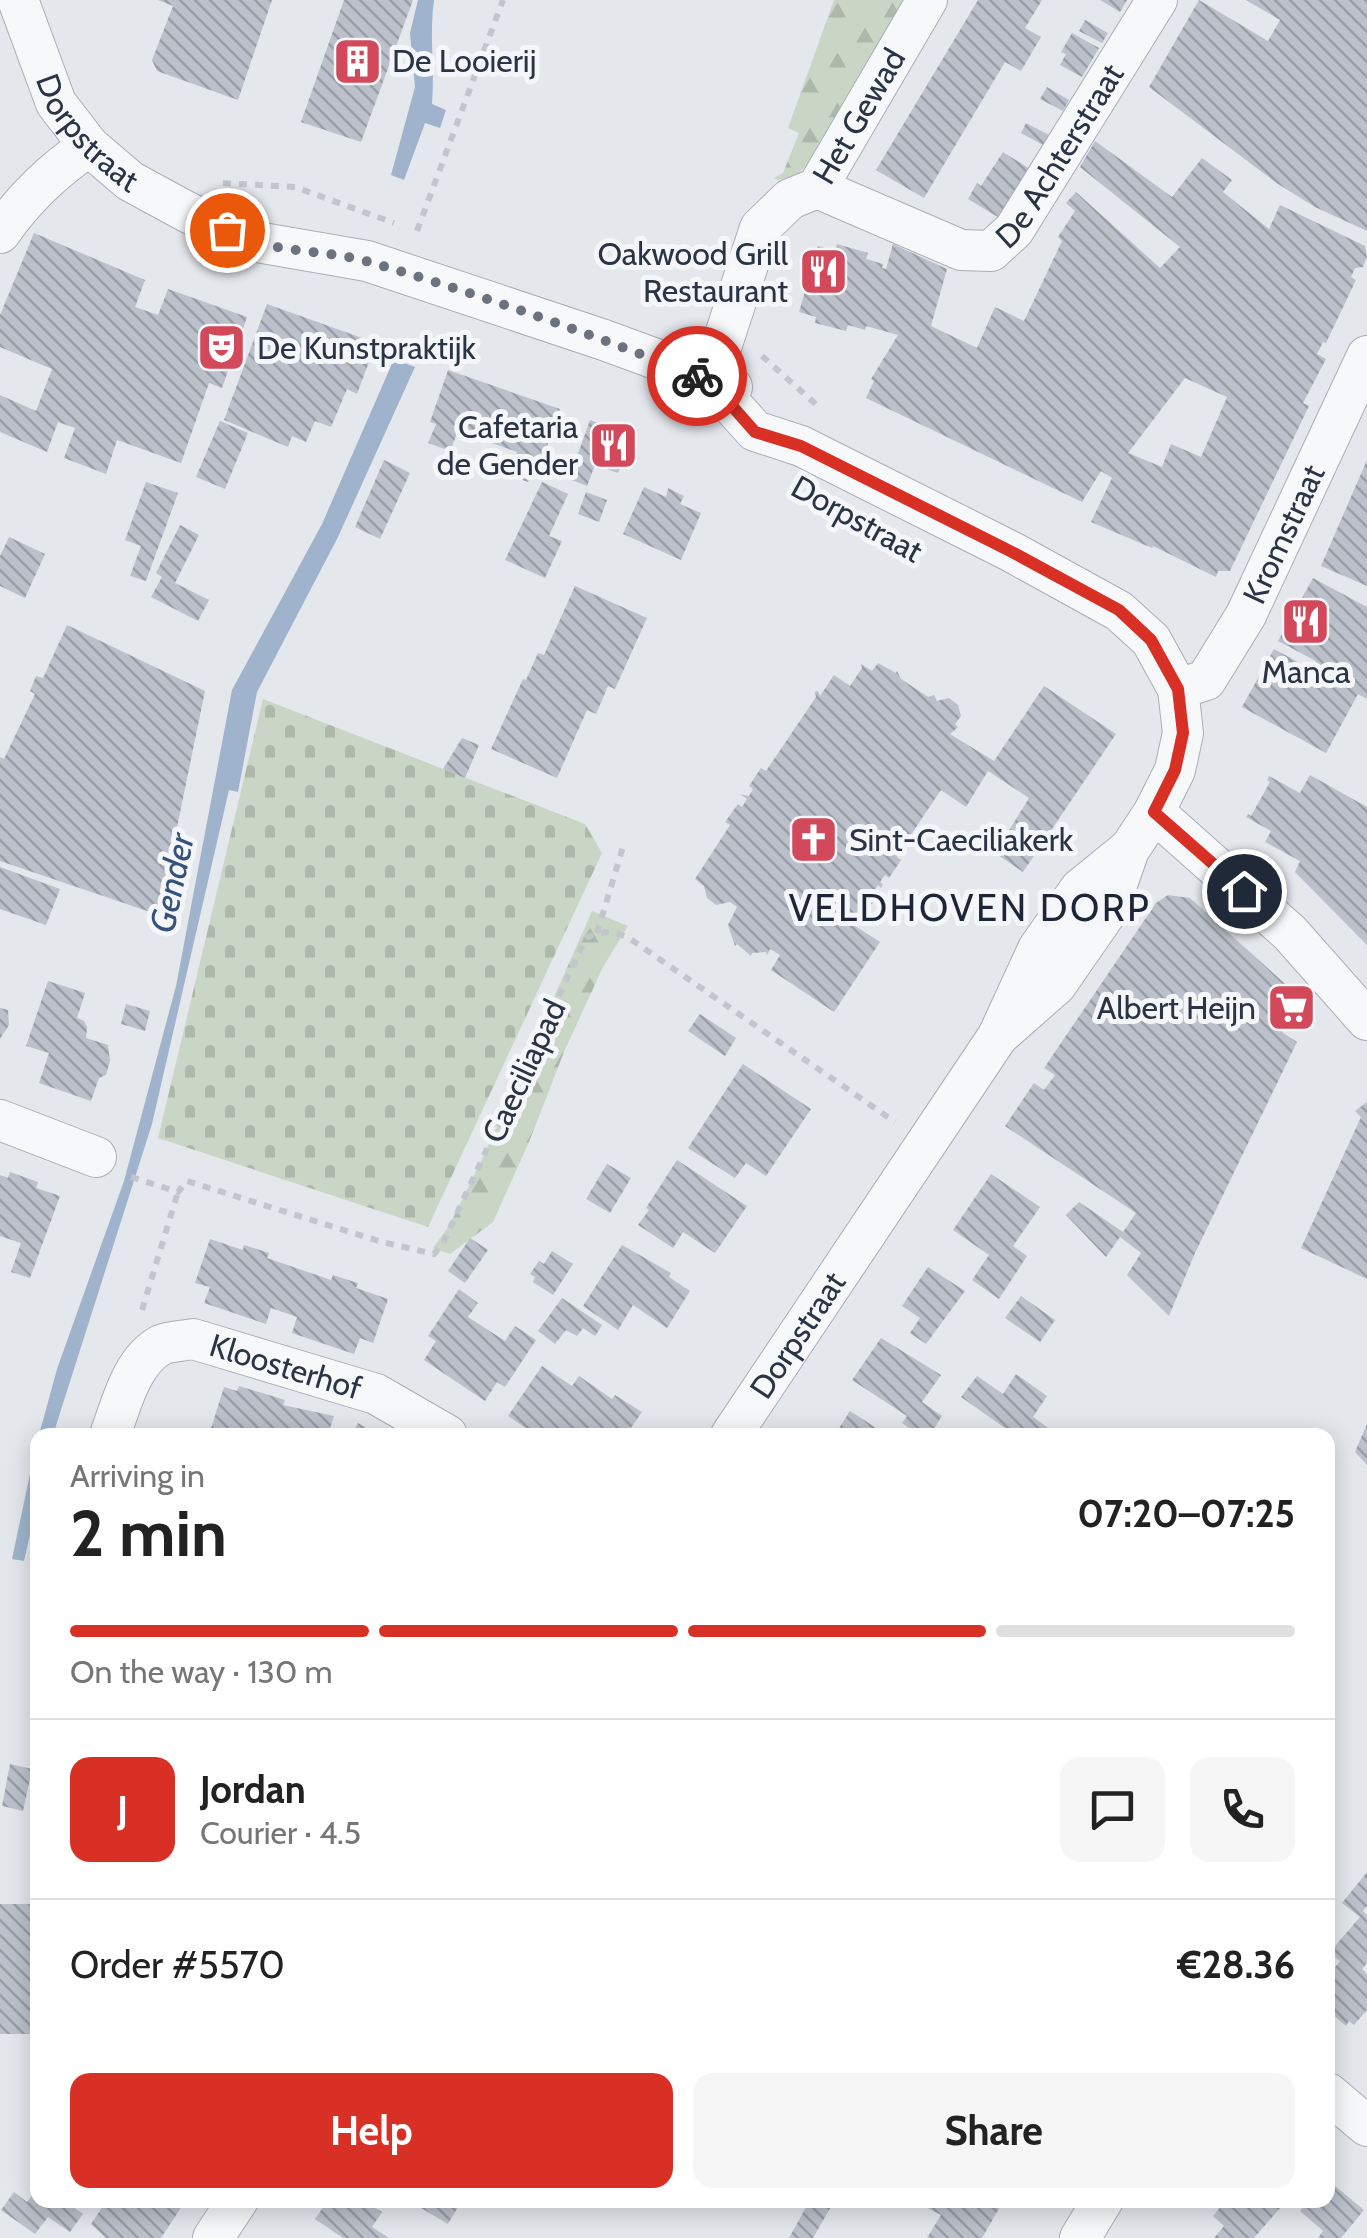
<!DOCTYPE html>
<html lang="en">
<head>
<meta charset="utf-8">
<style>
  :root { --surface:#fff; --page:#f6f6f6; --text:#222; --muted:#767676; --line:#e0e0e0; --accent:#d93025 }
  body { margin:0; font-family:Cabin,sans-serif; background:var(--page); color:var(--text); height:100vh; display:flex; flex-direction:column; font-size:38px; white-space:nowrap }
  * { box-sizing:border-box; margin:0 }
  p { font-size:32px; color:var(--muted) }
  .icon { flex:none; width:55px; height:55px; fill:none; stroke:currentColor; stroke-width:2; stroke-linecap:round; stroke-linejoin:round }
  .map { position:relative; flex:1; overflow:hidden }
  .side { position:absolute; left:30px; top:1428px; width:1305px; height:780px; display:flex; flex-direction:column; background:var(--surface); border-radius:20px; box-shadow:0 5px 25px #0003 }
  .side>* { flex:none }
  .pin { position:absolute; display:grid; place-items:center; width:85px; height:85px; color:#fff; margin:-42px; border:5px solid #fff; border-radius:50%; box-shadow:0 2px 10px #0007 }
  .courier { position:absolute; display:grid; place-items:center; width:100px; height:100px; margin:-50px; border:8px solid #d93025; border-radius:50%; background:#fff; color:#222; box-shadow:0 2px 12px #0007 }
  .head em { font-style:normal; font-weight:700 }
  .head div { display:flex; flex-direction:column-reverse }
  .head { display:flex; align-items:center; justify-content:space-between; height:170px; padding:0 40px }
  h1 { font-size:65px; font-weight:700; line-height:75px }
  .bar { display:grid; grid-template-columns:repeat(4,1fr); gap:15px 10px; align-content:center; height:120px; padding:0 40px }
  .bar i { height:12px; border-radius:8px; background:var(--line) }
  .bar .on { background:var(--accent) }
  .bar p { grid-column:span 4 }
  .line { display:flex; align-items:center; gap:25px; padding:0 40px; border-top:2px solid var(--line) }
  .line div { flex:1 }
  .round { display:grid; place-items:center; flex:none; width:105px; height:105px; border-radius:20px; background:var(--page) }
  .button { display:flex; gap:20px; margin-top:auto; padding:20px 40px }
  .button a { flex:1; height:115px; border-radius:20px; background:var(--accent); color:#fff; font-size:40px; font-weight:700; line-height:115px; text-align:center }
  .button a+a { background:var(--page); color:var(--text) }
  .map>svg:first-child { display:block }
  .forest { fill:url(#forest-firs) }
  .cemetery { fill:url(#cemetery-stones) }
  .water { fill:#9fb4cc }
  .building { fill:url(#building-back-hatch); fill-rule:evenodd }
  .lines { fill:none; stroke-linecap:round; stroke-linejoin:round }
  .minor-casing { stroke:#a9aeb7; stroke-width:42 }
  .path { stroke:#c2c5cb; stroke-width:6; stroke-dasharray:8 8; stroke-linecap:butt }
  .minor { stroke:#f7f8fa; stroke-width:40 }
  .done { stroke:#6c737f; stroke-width:10; stroke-dasharray:0 18 }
  .route { stroke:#d93025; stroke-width:12 }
  .labels { text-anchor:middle; stroke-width:10; stroke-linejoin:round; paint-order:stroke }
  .poi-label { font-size:32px; fill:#2b3445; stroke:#f4f6f9; text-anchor:start }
  .street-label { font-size:32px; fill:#2b3445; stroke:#f4f6f9 }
  .water-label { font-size:35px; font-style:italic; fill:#34527a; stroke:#f4f6f9 }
  .quarter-label { font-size:38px; letter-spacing:2.5px; fill:#1d2536; stroke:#f4f6f9 }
</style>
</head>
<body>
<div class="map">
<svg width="1367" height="2238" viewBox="0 0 1367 2238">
  <defs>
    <pattern id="forest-firs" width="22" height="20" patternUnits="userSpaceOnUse" patternTransform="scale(2.5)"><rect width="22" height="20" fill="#c9d6c5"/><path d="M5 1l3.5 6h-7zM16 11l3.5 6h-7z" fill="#adb8ab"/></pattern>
    <pattern id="cemetery-stones" width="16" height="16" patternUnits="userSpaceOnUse" patternTransform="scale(2.5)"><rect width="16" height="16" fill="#c9d6c5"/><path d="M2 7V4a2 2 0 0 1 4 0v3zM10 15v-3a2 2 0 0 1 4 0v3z" fill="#adb8ab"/></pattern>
    <pattern id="building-back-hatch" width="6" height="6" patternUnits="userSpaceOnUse" patternTransform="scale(2.5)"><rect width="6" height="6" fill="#bbc0ca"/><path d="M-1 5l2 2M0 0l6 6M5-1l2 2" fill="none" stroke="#989da6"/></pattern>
  </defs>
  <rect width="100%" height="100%" fill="#e4e7ec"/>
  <g class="forest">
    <path d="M834,0H911L832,133L798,175L778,180L774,178L783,173L799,133L788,128Z"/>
    <path d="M592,911L628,926L603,967L564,1052L529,1142L493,1222L450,1254L433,1248L449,1226L487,1149Z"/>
  </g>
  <path class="cemetery" d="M263,699L585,824L602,853L428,1227L158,1138Z"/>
  <g class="water">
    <path d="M418,0H434C429,35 435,70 432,104L446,110L440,128L425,123L404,180L391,175L415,87L410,33Z"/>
    <path d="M394,359L415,367L338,537L257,692L238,792L229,790L152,1124L53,1435H39L57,1369L124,1181L176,986L232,690L322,524Z"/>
    <path d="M37,1441V1503L24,1561L12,1559Z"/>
  </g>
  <g class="building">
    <path d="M158,0H272L238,100L157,71L152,60L173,6Z"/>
    <path d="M344,0H413L361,142L301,122Z"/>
    <path d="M978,0H1042L1025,28L1041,37L1021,71L1005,62L924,198L876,170Z"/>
    <path d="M1100,0H1127L1120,12Z"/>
    <path d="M1199,0L1268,41L1280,20L1246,0H1367V231L1315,207L1278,184L1149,87Z"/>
    <path d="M1085,20L1108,33L1102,43L1079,31Z"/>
    <path d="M1072,33L1099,48L1082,77L1060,65L1066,54L1061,52Z"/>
    <path d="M1047,87L1069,100L1063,111L1040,99Z"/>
    <path d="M1026,123L1049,135L1043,145L1021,133Z"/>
    <path d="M1095,141L1172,197L1202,158L1232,180L1223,192L1269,229L1280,205L1365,246L1367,257L1363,267L1355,268L1351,277L1356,280L1326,343L1323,342L1317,354L1326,359L1303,403L1309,406L1230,571H1218L1216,577L1153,546L1152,548L1091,522L1112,478L1101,471L1082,502L866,398L874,381L871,379L898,335L866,326L865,330L848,325L846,331L815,323L816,317L799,312L818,246L835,251L837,244L868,253L866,259L883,264L882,268L886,269L893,244L947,269L931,326L977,348L995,307L1024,321L1062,241L1058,237L1075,211L1066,203L1076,192L1160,268L1180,247L1080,167ZM1185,378L1227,397L1201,457L1171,444L1162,467L1128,453Z"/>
    <path d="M1003,152L1030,169L1001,219L968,199L977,183L981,186Z"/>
    <path d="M34,233L145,280L135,307L158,315L168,289L247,317L222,388L209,383L181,463L117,440L106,474L64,458L75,428L58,422L47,452L0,432V395L36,411L52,369L0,347V315Z"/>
    <path d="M267,304L376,343L357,394L347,389L331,427L315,421L306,442L292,436L288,447L224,420Z"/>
    <path d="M448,370L560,409L542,461L536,459L528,482L509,475L517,452L458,431L450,451L428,443L436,424L430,422Z"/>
    <path d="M590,420L631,435L618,473L595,465L587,486L569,479Z"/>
    <path d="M220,421L248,433L225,489L196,477Z"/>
    <path d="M384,460L410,473L380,539L355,527Z"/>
    <path d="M1367,460V586L1321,566Z"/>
    <path d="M146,482L178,493L146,581L130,576L141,546L125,540Z"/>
    <path d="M542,482L568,494L549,536L562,541L545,578L505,560Z"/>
    <path d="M644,487L666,497L668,488L684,496L680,504L701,513L681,560L623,534Z"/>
    <path d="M586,492L607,500L599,522L578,514Z"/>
    <path d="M180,525L199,535L175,583L209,600L198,621L151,597L162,577L156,573Z"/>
    <path d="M9,537L45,554L25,598L0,586V556Z"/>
    <path d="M1313,578L1367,607V699L1358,694L1326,753L1242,707L1274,649L1311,669L1314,665L1316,661L1278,641Z"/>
    <path d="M575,586L647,618L615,689L608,686L596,714L587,710L557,778L491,749L523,679L526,680L538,653L544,655Z"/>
    <path d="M67,625L205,691L159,915L0,861V757L4,759L35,694L30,691L36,676L43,678Z"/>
    <path d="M878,663L896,673L897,671L901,679L928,697L934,695L937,701L949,698L958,705L961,716L955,724L958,727L950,734L994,761L1044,686L1116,734L1023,872L995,853L1029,798L988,771L966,807L941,790L904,845L907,848L906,851L902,849L897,857L901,860L889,878L885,875L880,882L883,885L881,888L878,885L873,893L877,896L865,914L861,911L852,924L880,942L834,1012L771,970L780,955L770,949L767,955L766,952L752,953L751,956L737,944L735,946L728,925L737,907L730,902L716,905L707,898L704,886L695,879L730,825L725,822L738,804L742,807L747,799L740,794L749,796L753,789L749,786L761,768L766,771L816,697L815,692L818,691L820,696L834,675L850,686L862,668L861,664L872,671Z"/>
    <path d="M462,738L479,745L465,778L443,769Z"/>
    <path d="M1310,775L1367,807V945L1295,872L1300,861L1265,842L1271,831L1246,817L1248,814L1251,816L1270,782L1267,780L1269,776L1300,793Z"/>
    <path d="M0,867L60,889L46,925L0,909Z"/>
    <path d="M1168,895L1190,898L1304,1001L1282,1032L1297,1042L1195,1253L1169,1316L1127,1275L1141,1253L1120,1237L1106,1257L1066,1215L1079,1202L1123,1232L1136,1213L1005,1126L1034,1083L1044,1090L1055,1075L1044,1068L1156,903Z"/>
    <path d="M48,981L85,993L77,1018L84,1021L87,1027L86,1038L108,1045L110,1061L106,1075L99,1078L91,1101L39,1083L49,1053L26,1046Z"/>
    <path d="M126,1004L150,1011L145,1031L121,1024Z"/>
    <path d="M0,1008L8,1010L9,1025L0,1039Z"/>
    <path d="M700,1014L736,1038L725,1056L688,1031Z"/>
    <path d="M743,1064L811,1109L766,1176L746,1163L735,1178L688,1148Z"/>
    <path d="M1367,1102V1279L1301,1248L1361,1117L1355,1111Z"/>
    <path d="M677,1160L747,1206L715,1253L683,1232L673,1248L638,1225L649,1210L646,1208Z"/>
    <path d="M607,1164L631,1178L610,1213L586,1199Z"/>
    <path d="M10,1172L38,1182L36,1188L60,1196L30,1278L11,1272L21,1243L0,1236V1175L8,1178Z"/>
    <path d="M991,1174L1040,1207L1013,1246L1027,1256L999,1299L972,1280L989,1255L953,1230Z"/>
    <path d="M470,1238L488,1250L465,1283L448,1271Z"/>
    <path d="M210,1239L243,1250L244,1245L257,1249L269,1253L267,1258L331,1280L333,1275L345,1279L358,1283L356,1288L388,1299L373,1343L360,1338L354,1354L292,1333L297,1317L271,1308L266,1324L204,1303L210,1287L195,1283Z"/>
    <path d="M622,1245L671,1273L669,1277L690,1291L667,1328L633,1305L618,1330L583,1306Z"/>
    <path d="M552,1251L573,1264L553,1295L533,1282L535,1277L530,1274L539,1261L544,1264Z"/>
    <path d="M928,1267L965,1291L926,1344L910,1333L920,1318L902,1306Z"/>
    <path d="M459,1289L478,1303L468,1317L505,1341L515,1326L536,1340L505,1387L497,1382L485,1401L424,1360L436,1341L428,1336Z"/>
    <path d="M1021,1296L1055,1320L1040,1342L1005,1318Z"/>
    <path d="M562,1298L602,1325L595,1336L583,1328L577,1336L566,1330L555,1344L538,1331Z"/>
    <path d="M881,1338L941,1375L922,1402L942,1416L930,1435H919L902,1423L907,1416L852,1380Z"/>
    <path d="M542,1366L572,1386L579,1376L612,1399L615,1395L642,1412L626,1435H536L508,1416Z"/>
    <path d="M1016,1374L1047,1396L1033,1417L1058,1435H1015L961,1397L977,1376L1003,1394Z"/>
    <path d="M239,1386L285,1400L283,1405L334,1416L328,1435H209L224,1387L237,1391Z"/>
    <path d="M850,1411L887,1435L836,1433Z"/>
    <path d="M358,1423L378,1435H351Z"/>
    <path d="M1367,1424V1465L1355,1452Z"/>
    <path d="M10,1764L32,1769L23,1811L2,1806Z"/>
    <path d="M1367,1872V1906L1363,1911L1367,1915V1963L1362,1969L1367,1974V2010L1354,2025L1349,2021L1346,2026L1330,2012L1334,2008L1328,2003V1976L1340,1961L1329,1953L1360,1917L1342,1903Z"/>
    <path d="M0,1904H37L36,2034H0Z"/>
    <path d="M1328,2180L1364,2210L1341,2238H1318L1323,2231L1300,2211L1309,2200H1328Z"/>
    <path d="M38,2187V2200H63L83,2214L70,2232L48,2217L35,2234L1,2210L14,2192L27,2202Z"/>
    <path d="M113,2200H186L161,2238H106L91,2224L105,2203L109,2206Z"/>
    <path d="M328,2200H363L382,2212L372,2227L389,2238H343L315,2219Z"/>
    <path d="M426,2200H447L458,2207L448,2224L421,2208Z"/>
    <path d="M810,2200H835L813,2238H789Z"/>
    <path d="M924,2200H993L1001,2205L982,2238H927L941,2215L922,2205Z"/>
    <path d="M1226,2200H1287L1254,2238H1214L1224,2226L1213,2216Z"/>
  </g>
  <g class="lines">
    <defs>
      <g id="minor">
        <path id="s1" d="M18,0L56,103L89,146L130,181L187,212L245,240L367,261L604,340L732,387"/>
        <path id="s2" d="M817,188L961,250L991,251L1014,230L1157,0"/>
        <path d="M0,233C25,197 53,171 89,146"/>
        <path d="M710,381L755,431L801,446L1012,552L1119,611L1151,640L1178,689L1183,733L1175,770L1154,812L1129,850L1108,910L1056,985L998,1036"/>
        <path id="s3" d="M710,381L760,228L790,199L817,188L927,0"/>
        <path id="s4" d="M1178,689L1206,680L1246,615L1367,356"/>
        <path d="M1154,812L1290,933L1367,1020"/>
        <path d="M0,1120L96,1157"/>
        <path id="s5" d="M110,1435C121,1406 131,1361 161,1345C170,1341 183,1341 193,1339L376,1394L447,1435"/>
        <path id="s6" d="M731,1435L998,1036L1038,949L1080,889L1128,850"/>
        <path d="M1328,2093L1367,2126"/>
        <path d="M213,2238L238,2200"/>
        <path d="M1080,2238L1103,2200"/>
      </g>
    </defs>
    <use href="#minor" class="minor-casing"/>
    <g class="path">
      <path d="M223,183L295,187L394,223"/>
      <path d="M417,231L503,0"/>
      <path d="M762,356L820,408"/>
      <path d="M597,933L623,847"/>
      <path d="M131,1177L178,1192L187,1181L382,1242L434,1254L443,1243L586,938C603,930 613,931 629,938L895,1122"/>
      <path d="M142,1310L178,1192"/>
    </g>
    <use href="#minor" class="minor"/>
  </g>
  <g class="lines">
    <path class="done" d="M227,230C271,255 322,248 369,262C480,294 590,334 697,376"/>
    <path class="route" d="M697,376L710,381L755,432L801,446L1012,552L1119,610L1151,640L1178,689L1183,733L1175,770L1154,812L1244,891"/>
  </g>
  <defs>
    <symbol id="building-square" viewBox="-11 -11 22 22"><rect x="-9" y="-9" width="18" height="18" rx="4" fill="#d1495b" stroke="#f4f6f9"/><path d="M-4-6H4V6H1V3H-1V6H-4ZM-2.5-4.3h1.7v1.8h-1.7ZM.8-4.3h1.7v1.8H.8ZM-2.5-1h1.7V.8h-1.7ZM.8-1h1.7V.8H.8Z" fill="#fff"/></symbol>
    <symbol id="restaurant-square" viewBox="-11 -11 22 22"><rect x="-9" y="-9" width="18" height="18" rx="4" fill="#d1495b" stroke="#f4f6f9"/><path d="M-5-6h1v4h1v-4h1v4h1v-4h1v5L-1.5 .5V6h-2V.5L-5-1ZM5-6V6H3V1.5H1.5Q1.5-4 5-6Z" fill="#fff"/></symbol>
    <symbol id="theatre-square" viewBox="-11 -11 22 22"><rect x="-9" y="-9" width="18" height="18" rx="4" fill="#d1495b" stroke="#f4f6f9"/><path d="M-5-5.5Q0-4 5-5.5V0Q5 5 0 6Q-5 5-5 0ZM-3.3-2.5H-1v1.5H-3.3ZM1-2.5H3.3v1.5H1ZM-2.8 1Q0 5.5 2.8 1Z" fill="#fff"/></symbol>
    <symbol id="church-square" viewBox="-11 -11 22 22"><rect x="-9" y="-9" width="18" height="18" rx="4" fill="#d1495b" stroke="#f4f6f9"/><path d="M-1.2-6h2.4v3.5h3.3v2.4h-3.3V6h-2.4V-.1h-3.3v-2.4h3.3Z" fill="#fff"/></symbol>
    <symbol id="supermarket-square" viewBox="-11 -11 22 22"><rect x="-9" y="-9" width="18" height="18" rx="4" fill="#d1495b" stroke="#f4f6f9"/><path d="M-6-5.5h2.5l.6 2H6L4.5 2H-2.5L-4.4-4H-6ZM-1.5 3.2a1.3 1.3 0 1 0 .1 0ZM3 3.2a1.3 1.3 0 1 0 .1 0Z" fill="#fff"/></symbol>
  </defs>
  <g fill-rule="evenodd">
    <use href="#building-square" x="330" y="34" width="55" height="55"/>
    <use href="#restaurant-square" x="796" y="244" width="55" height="55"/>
    <use href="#theatre-square" x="194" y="320" width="55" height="55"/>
    <use href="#restaurant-square" x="586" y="418" width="55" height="55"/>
    <use href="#restaurant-square" x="1278" y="594" width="55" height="55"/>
    <use href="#church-square" x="786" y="812" width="55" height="55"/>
    <use href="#supermarket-square" x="1264" y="980" width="55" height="55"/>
  </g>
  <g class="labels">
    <g class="poi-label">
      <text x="392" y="72">De Looierij</text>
      <text x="788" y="265" text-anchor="end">Oakwood Grill<tspan x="788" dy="37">Restaurant</tspan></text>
      <text x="257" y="359">De Kunstpraktijk</text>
      <text x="578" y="438" text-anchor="end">Cafetaria<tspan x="578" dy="37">de Gender</tspan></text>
      <text x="1306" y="683" text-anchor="middle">Manca</text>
      <text x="849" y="851">Sint-Caeciliakerk</text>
      <text x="1256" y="1019" text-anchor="end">Albert Heijn</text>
    </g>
    <g class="street-label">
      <text dy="11" stroke="none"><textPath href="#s3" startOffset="315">Het Gewad</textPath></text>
      <text dy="11" stroke="none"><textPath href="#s1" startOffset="152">Dorpstraat</textPath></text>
      <text dy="11" stroke="none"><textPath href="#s2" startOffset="305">De Achterstraat</textPath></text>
      <text transform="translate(857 519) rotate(29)" y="11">Dorpstraat</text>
      <text dy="11" stroke="none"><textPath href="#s4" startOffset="195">Kromstraat</textPath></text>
      <text transform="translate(524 1071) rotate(-65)" y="11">Caeciliapad</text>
      <text dy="11" stroke="none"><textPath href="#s6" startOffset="120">Dorpstraat</textPath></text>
      <text dy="11" stroke="none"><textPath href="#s5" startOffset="235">Kloosterhof</textPath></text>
    </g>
    <g class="water-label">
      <text transform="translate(172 883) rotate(-78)" y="12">Gender</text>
    </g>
    <g class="quarter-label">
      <text x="970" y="921">VELDHOVEN DORP</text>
    </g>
  </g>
</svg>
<div class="pin" style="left:227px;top:230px;background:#ea580c"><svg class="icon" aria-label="bag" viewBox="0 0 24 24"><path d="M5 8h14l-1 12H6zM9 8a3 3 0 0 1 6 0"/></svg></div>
<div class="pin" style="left:1244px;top:891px;background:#1f2937"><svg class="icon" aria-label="home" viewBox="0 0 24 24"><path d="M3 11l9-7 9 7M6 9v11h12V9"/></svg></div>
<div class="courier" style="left:697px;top:376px"><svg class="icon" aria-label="bike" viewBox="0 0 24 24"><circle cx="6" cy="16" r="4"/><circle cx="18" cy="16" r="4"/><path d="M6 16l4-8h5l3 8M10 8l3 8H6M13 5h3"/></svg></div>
<section class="side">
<div class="head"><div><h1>2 min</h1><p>Arriving in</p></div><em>07:20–07:25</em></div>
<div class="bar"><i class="on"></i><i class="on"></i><i class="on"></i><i></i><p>On the way · 130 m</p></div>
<div class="line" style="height:180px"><b class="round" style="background:var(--accent);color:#fff">J</b><div><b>Jordan</b><p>Courier · 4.5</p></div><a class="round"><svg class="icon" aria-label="chat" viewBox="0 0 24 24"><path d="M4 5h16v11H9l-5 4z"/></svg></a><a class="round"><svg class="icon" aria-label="phone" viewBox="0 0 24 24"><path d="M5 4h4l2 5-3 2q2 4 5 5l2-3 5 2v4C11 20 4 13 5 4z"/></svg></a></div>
<div class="line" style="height:130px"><div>Order #5570</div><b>€28.36</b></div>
<div class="button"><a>Help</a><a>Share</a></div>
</section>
</div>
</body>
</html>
